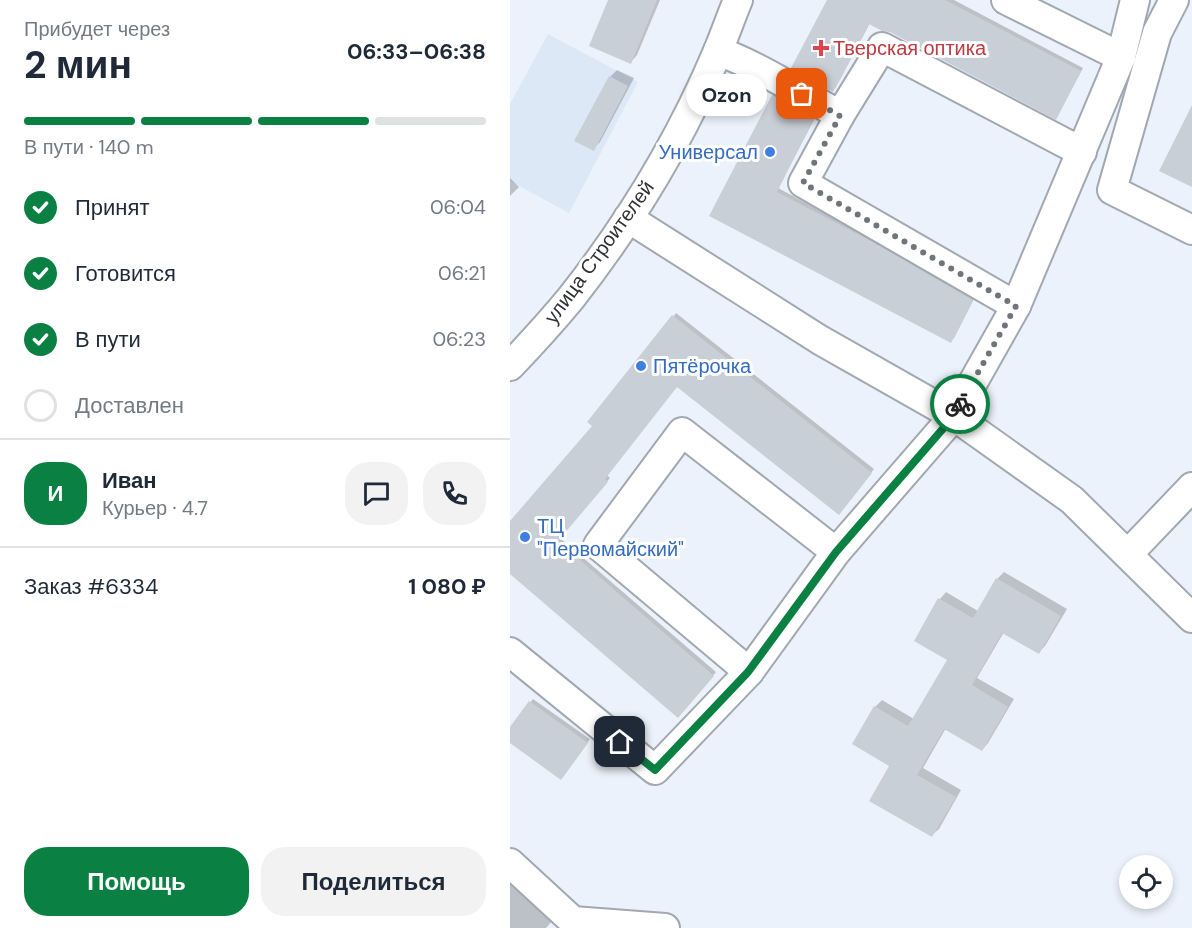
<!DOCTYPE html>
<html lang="ru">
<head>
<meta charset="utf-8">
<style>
  :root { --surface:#fff; --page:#f2f2f3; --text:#1f2937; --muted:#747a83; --line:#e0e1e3; --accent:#0b8043 }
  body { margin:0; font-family:"DM Sans",sans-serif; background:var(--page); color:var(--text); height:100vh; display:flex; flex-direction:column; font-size:22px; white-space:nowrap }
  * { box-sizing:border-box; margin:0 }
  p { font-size:20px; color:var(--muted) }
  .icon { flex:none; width:33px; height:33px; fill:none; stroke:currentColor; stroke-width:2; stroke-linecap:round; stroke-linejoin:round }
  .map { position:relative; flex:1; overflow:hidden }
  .drawer { display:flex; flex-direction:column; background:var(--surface); width:510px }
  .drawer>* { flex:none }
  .tools { position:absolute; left:609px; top:855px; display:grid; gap:12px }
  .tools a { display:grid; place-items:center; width:54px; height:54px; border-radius:50%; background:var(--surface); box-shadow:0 3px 9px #0003; font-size:30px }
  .pin { position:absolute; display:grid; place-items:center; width:51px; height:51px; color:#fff; margin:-26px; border-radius:12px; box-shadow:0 3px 9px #0006 }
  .courier { position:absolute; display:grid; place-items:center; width:60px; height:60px; margin:-30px; border:4px solid #0b8043; border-radius:50%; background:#fff; color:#222; box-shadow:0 2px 8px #0007 }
  .bubble { position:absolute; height:42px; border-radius:21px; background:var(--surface); box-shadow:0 3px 9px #0003; font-size:20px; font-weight:700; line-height:42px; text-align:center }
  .headline em { font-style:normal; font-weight:700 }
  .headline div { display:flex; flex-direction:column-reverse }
  .headline { display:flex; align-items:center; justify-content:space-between; height:102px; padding:0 24px }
  h1 { font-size:39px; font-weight:700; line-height:45px }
  .bar { display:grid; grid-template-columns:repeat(4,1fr); gap:9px 6px; align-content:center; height:72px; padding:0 24px }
  .bar i { height:8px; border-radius:4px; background:var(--line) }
  .bar .current { background:var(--accent) }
  .bar p { grid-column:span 4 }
  .line { display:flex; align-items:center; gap:15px; padding:0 24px; border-top:2px solid var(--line) }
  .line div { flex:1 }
  .round { display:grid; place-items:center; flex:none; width:63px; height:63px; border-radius:24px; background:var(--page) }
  ol { padding:0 24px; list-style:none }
  li { display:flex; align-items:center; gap:18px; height:66px }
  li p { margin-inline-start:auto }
  li .icon { padding:6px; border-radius:50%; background:var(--accent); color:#fff; stroke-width:4 }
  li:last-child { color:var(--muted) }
  li i { width:33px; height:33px; border:3px solid var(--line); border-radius:50% }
  .cta { display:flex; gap:12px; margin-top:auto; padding:12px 24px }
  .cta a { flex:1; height:69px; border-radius:24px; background:var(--accent); color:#fff; font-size:24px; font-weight:700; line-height:69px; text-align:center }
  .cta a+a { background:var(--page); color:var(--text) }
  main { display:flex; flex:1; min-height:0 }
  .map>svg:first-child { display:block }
  .built { fill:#dde8f7 }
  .shadow { fill:#0003 }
  .building { fill:#c9cfd7 }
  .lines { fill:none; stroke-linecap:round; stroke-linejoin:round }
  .minor-casing { stroke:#a2a8b0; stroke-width:32 }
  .minor { stroke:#fff; stroke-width:28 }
  .done { stroke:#71757a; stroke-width:6; stroke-dasharray:0 10.8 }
  .route { stroke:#0b8043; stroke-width:8 }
  .health-dot { fill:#e0444e; stroke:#fff; stroke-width:2 }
  .shop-dot { fill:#3f7fe0; stroke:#fff; stroke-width:2 }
  .labels { text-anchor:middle; stroke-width:6; stroke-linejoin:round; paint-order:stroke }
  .health-label { font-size:20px; fill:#be3a42; stroke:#fff; text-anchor:start }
  .shop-label { font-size:20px; fill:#366cbe; stroke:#fff; text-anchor:start }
  .street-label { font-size:20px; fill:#2f3134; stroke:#fff }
</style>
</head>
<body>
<main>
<section class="drawer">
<div class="headline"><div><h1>2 мин</h1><p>Прибудет через</p></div><em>06:33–06:38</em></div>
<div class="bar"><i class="current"></i><i class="current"></i><i class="current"></i><i></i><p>В пути · 140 m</p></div>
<ol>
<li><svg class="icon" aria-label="check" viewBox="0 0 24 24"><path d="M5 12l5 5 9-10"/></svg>Принят<p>06:04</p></li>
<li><svg class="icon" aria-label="check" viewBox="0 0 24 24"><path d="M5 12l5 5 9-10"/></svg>Готовится<p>06:21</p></li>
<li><svg class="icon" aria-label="check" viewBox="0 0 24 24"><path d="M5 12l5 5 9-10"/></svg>В пути<p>06:23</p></li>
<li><i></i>Доставлен</li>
</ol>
<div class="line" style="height:108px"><b class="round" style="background:var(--accent);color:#fff">И</b><div><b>Иван</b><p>Курьер · 4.7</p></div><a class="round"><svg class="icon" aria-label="chat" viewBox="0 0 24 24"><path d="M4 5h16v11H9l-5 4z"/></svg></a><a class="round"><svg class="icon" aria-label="phone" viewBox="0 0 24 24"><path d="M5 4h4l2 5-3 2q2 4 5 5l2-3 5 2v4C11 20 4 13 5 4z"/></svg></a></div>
<div class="line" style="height:78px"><div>Заказ #6334</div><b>1 080 ₽</b></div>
<div class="cta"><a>Помощь</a><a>Поделиться</a></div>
</section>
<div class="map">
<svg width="682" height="928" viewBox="0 0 682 928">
  <rect width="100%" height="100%" fill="#ecf2fb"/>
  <path class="built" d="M38,34L128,82L59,213L0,181V104Z"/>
  <g class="shadow">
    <path d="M99,0H150L127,55L121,62Z"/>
    <path d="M318,0H444L573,68L548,115L380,31L360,23L326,87L323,90Z"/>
    <path d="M107,70L124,78L90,142L83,149L66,140L101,76Z"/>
    <path d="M266,93L306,116L268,188L364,239L465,297L444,338L441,341L201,215L263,96Z"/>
    <path d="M0,178L9,187L0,196Z"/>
    <path d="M166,313L364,469L332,510L168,385L97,475L100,478L49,537L206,672L168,716L0,572V523L84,425L79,422Z"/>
    <path d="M494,572L557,609L535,646L528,653L494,632L467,678L504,699L478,743L472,750L436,728L413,768L451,790L429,829L422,835L381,765L365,707L372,700L404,719L439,660L406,640L430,599L436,592L468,611L487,579Z"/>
    <path d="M23,699L80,739L54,775L0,741V730Z"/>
    <path d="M0,868L50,912L36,928H0Z"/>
  </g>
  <g class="building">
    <path d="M98,0H147L121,64L79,46Z"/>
    <path d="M317,0H435L571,71L546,120L380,32L372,31L359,24L323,92L281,68Z"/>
    <path d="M99,76L118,86L84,151L64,141Z"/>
    <path d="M262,95L304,119L267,192L361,241L463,300L441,343L199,216Z"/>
    <path d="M682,105V187L649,171Z"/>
    <path d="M162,315L362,473L329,515L167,387L95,479L98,482L48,541L204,676L168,718L0,574V521L82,426L77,422Z"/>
    <path d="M486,578L551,616L529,654L492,633L462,685L498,707L472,751L434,729L407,775L446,797L422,837L359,801L379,766L342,744L364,706L398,726L437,660L404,641L428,598L463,618Z"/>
    <path d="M19,701L78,743L51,780L0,743V727Z"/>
  </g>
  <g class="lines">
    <defs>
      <g id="minor">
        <path d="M496,0L611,57"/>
        <path d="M664,0L647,33L602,190L682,230"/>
        <path d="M208,51C251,67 290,93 330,115L372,47L572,152"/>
        <path d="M330,115L293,183L506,306"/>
        <path d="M118,218L310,340L444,416L562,500L682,618"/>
        <path d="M0,366C21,344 42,321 61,298C120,223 171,139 208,51C215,34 221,17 228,0"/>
        <path d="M618,554L682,487"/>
        <path d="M0,652L145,770L239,672L326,552L444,416L506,306L611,57L625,0"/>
        <path d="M239,672L88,545L172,432L326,552"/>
        <path d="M0,863L63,921L155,928"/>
      </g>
    </defs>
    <use href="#minor" class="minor-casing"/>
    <use href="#minor" class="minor"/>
  </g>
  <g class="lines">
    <path class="done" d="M292,94L330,116L293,183L506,306L450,404"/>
    <path class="route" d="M110,742L145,770L238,672L326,552L444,416L450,404"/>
  </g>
  <path class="health-dot" d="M308 39h6v6h6v6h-6v6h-6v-6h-6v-6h6z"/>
  <g class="shop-dot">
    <circle cx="260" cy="152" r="6"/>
    <circle cx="131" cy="366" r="6"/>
    <circle cx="15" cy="537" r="6"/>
  </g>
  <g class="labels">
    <g class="health-label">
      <text x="323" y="55">Тверская оптика</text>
    </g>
    <g class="shop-label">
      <text x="248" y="159" text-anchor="end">Универсал</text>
      <text x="143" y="373">Пятёрочка</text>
      <text x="27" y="533">ТЦ<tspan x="27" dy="23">"Первомайский"</tspan></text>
    </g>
    <g class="street-label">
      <text transform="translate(89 252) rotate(-54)" y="7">улица Строителей</text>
    </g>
  </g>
</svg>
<div class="tools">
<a><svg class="icon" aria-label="locate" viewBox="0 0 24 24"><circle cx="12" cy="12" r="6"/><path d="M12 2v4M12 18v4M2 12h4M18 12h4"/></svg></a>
</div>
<div class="pin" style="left:292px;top:94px;background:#ea580c"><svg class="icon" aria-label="bag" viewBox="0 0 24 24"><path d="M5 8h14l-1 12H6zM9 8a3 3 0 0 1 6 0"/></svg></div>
<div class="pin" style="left:110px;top:742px;background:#1f2937"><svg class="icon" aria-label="home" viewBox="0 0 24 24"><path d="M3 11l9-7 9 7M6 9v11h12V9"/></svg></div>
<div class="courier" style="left:450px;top:404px"><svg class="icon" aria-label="bike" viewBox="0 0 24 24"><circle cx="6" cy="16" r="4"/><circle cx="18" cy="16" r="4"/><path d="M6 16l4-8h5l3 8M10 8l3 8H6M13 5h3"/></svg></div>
<div class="bubble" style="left:176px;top:74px;width:81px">Ozon</div>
</div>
</main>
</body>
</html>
